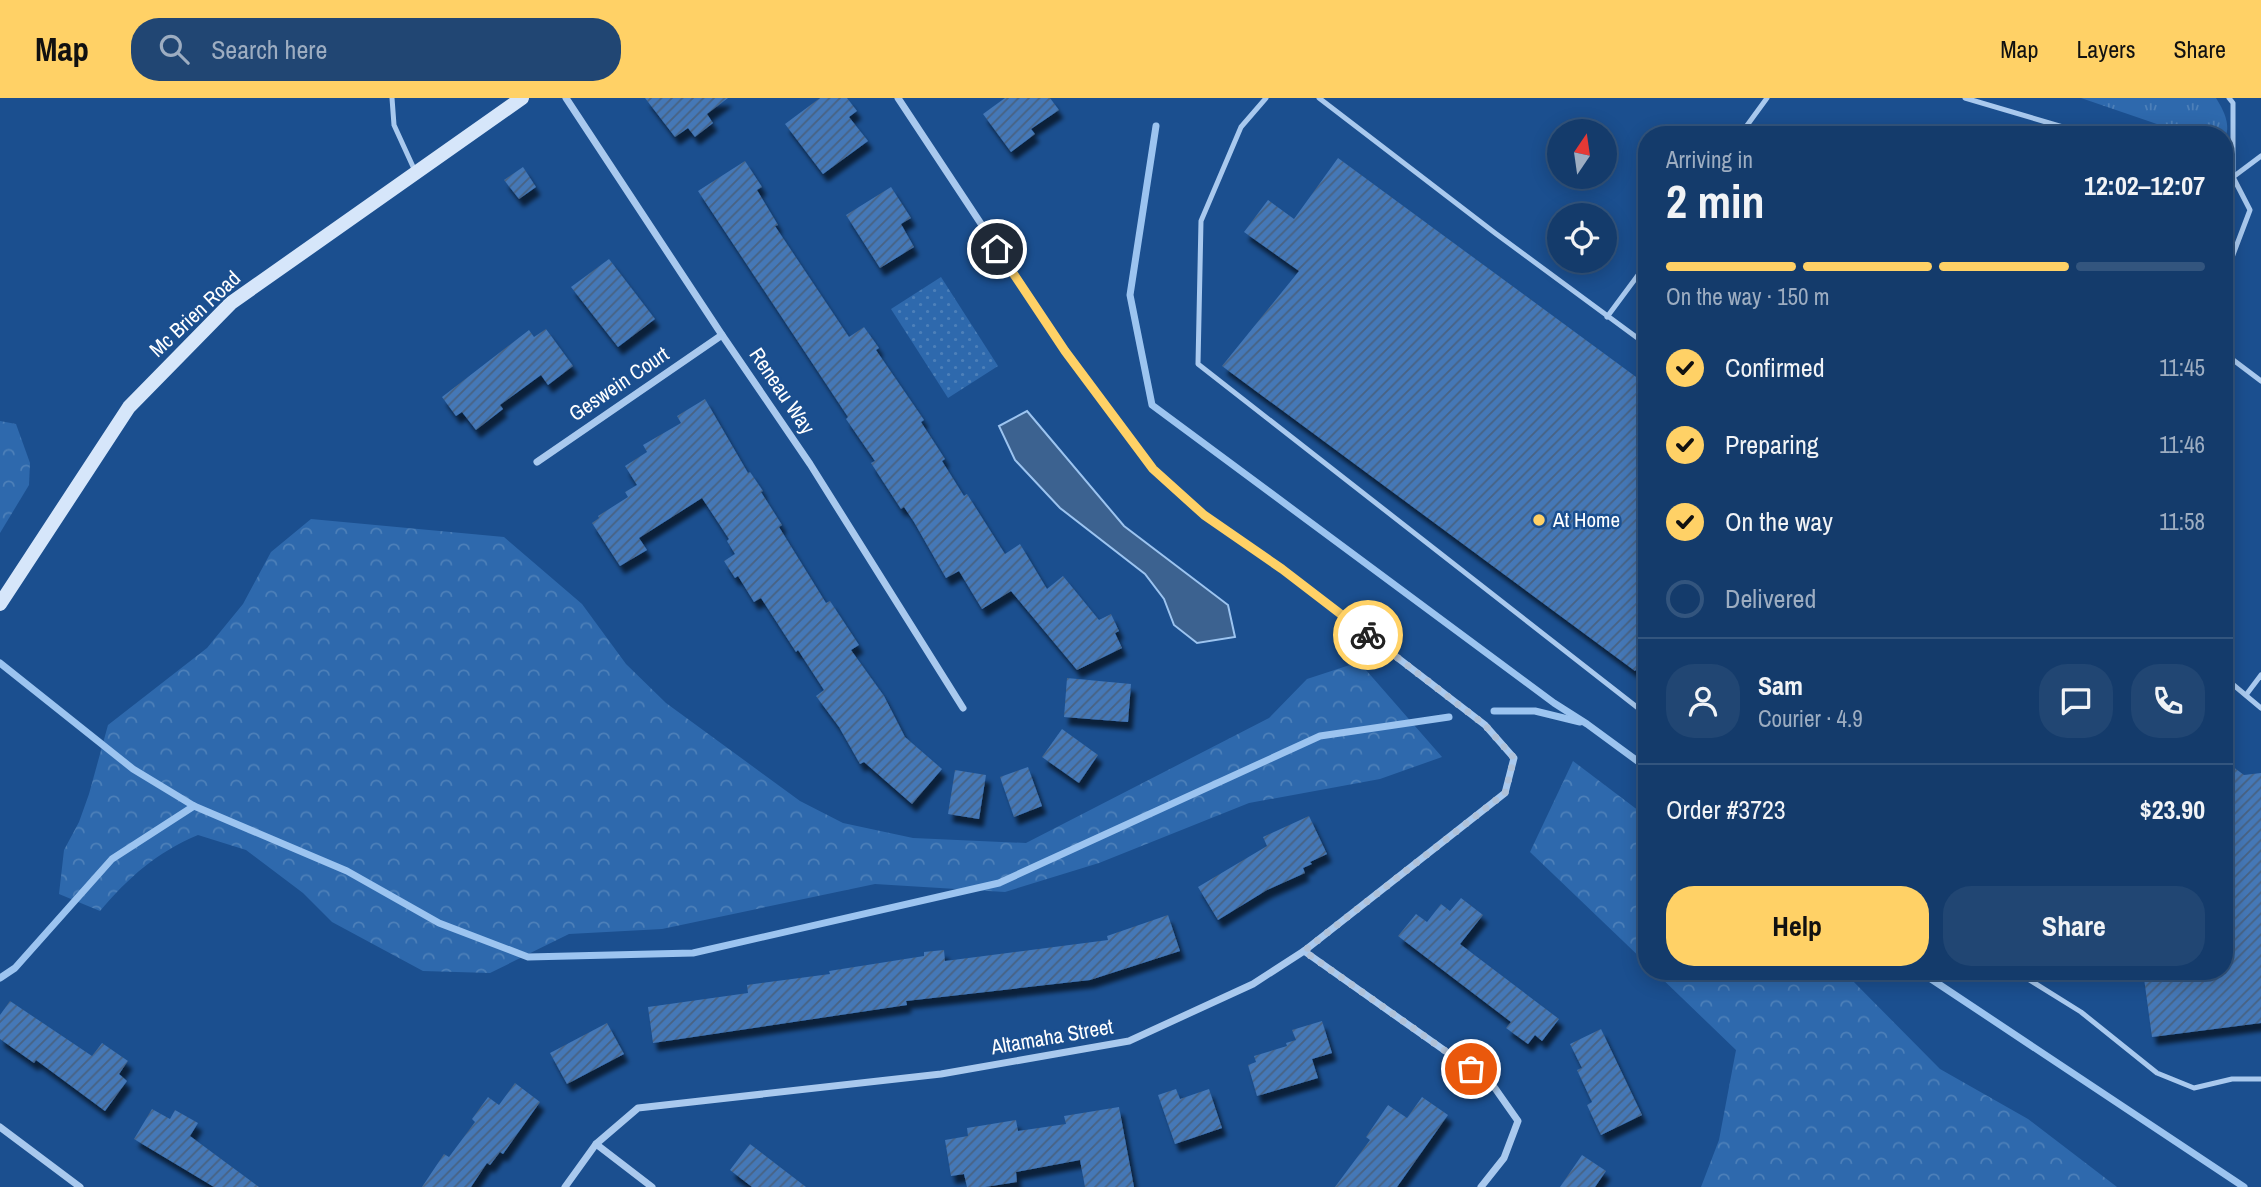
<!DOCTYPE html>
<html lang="en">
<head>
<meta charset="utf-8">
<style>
  :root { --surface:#143b6b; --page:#214673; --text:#f1f3f6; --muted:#9dadc1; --line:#33557e; --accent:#ffd166 }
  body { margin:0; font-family:"Archivo Narrow",sans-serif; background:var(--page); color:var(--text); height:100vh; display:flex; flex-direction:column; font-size:26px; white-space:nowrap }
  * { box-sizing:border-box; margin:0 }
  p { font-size:23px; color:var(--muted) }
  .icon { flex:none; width:38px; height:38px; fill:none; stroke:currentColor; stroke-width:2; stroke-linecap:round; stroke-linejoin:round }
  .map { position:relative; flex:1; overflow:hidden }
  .panel { position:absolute; left:1638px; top:28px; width:595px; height:854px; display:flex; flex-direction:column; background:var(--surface); border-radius:28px; box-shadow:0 4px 18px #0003,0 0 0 2px var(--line) }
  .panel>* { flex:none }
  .needle { width:46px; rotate:13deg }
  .tools { position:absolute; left:1547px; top:21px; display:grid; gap:14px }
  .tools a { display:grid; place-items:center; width:70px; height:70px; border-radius:50%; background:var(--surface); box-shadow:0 4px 18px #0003,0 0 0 2px var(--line); font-size:35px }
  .pin { position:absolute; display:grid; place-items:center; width:60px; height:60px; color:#fff; margin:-30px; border:4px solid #fff; border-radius:50%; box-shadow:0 2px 7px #0007 }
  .courier { position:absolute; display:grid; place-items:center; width:70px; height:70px; margin:-35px; border:5px solid #ffd166; border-radius:50%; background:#fff; color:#222; box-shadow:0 2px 9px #0007 }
  .overview em { font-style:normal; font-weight:700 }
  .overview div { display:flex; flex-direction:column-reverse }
  .overview { display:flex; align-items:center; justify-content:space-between; height:119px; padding:0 28px }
  h1 { font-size:46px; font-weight:700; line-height:52px }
  .bar { display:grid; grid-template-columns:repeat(4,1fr); gap:10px 7px; align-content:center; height:84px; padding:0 28px }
  .bar i { height:9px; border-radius:5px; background:var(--line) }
  .bar .active { background:var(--accent) }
  .bar p { grid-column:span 4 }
  .line { display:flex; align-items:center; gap:18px; padding:0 28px; border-top:2px solid var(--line) }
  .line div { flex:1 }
  .round { display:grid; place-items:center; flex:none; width:74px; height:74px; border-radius:28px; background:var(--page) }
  ol { padding:0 28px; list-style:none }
  li { display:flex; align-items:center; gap:21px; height:77px }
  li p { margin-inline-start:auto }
  li .icon { padding:7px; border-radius:50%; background:var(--accent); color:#111; stroke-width:4 }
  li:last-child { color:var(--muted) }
  li i { width:38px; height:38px; border:4px solid var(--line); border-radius:50% }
  .action { display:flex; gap:14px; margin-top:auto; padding:14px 28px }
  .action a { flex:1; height:80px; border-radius:28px; background:var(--accent); color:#111; font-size:28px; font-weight:700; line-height:80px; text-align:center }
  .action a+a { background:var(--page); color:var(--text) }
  header { display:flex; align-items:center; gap:42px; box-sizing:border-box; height:98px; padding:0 35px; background:var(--accent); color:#111 }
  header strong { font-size:33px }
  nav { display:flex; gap:38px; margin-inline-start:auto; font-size:24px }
  .search { width:490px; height:63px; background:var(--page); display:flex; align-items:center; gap:18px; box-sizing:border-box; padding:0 24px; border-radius:28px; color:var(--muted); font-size:26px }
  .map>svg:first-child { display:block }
  .grass { fill:url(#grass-tufts) }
  .forest { fill:url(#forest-crowns) }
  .park { fill:url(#park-dots) }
  .water { fill:#3c6290; stroke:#9cc4f0; stroke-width:2 }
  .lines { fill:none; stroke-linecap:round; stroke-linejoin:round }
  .stream { stroke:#9cc4f0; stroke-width:7 }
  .building { fill:url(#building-hatch); filter:url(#shadow) }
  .lane { stroke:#a9c9ee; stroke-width:5 }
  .street { stroke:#a9c9ee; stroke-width:7 }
  .secondary { stroke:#d6e6fa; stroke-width:14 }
  .done { stroke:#afc1d8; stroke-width:7; stroke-dasharray:0 12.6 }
  .route { stroke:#ffd166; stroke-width:9 }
  .poi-dot { fill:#ffd166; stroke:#1b4f8f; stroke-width:2.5 }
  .labels { text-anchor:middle; stroke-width:5; stroke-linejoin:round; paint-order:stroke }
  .street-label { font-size:21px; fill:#fff; stroke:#1b4f8f }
  .poi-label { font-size:21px; fill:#fff; stroke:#1b4f8f; text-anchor:start }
</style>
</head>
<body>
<header>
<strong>Map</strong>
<div class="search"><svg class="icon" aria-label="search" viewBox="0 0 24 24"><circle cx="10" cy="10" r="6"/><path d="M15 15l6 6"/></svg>Search here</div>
<nav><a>Map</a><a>Layers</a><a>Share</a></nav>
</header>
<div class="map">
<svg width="2261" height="1089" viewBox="0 0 2261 1089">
  <defs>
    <pattern id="grass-tufts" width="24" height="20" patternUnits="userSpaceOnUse" patternTransform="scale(1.75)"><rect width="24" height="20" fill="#2e69ad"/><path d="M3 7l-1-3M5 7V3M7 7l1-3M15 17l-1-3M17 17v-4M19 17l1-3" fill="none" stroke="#4d80b9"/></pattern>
    <pattern id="forest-crowns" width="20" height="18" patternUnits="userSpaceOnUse" patternTransform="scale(1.75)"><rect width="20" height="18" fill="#2e69ad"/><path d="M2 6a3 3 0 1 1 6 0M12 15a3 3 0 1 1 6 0" fill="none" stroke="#4d80b9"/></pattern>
    <pattern id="park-dots" width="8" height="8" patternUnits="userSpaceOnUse" patternTransform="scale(1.75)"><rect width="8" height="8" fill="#2e69ad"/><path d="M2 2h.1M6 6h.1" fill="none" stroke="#4d80b9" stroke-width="1.8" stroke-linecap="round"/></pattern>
    <pattern id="building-hatch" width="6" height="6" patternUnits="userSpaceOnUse" patternTransform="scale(1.75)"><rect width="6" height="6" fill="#4478b7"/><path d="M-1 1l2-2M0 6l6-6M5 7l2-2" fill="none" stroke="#486282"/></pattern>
    <filter id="shadow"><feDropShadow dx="4.5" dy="8" stdDeviation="2" flood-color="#0009"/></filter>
  </defs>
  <rect width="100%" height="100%" fill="#1b4f8f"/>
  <path class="grass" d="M2081,0H2216C2224,13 2232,28 2224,43V37H2189Z"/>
  <g class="forest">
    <path d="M0,323L16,326L30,365L29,387L0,435Z"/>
    <path d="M311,421L504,439L582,506L626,566L666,605L800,703L843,725L913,740L1026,745L1269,620L1307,581L1359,564L1442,659L1380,681L1249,705L1099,765L1005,794L875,786L662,831L569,836L490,875L423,873L332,824L303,795L246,752L198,737C157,754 128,780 100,813L59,796L64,752L79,724L89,696L108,627L207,550L243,506L271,454Z"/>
    <path d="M1573,663L1647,719V866L1530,754Z"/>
    <path d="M1654,873H1843L1940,971L2028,1021L2117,1089H1701L1719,1042L1736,952Z"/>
  </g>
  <path class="park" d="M941,179L998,268L948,300L891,211Z"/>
  <path class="water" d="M1027,313L1124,428L1228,507L1235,539L1197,545L1174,527L1164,501L1145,476L1060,410L1015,362L999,328Z"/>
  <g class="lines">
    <g class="stream">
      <path d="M1156,28L1130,197L1152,307L1554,605L1587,626L1647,670"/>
      <path d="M0,565L133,671L194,708L347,773L439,825L528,859L693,855L999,785L1320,638L1449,619"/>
      <path d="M1494,613H1535L1580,624"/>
      <path d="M1919,873L2244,1089"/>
      <path d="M0,880L15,870L112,761L194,708"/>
    </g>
  </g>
  <g class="building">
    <path d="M645,0H728L707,16L713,25L695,39L688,30L675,39Z"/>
    <path d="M820,0H847L857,13L849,19L868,43L823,76L785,26Z"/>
    <path d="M1005,0H1050L1059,12L1031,31L1035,36L1011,54L983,16Z"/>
    <path d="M1338,60L1647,287V556L1635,573L1222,268L1299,173L1244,134L1268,102L1294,121Z"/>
    <path d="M745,63L762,89L757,92L778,127L775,128L849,239L864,229L879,250L876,252L924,322L921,324L945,361L942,363L964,398L967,396L1005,456L1020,446L1047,491L1063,478L1099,522L1111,516L1119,533L1115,535L1122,550L1077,572L1011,493L982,511L959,473L946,480L914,424L904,409L901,411L871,365L875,363L846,321L848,319L698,93Z"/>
    <path d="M523,69L536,89L519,101L504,82Z"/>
    <path d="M891,89L911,120L901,126L914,149L880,170L846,117Z"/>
    <path d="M609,161L655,221L618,249L571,189Z"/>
    <path d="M546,231L573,268L548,287L541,277L500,307L503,311L476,332L462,314L456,318L442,299L529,232L534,239Z"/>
    <path d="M705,301L748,375L750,374L763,393L761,394L782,427L779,429L826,505L830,503L859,547L851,552L884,598L905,639L942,671L912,706L864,664L860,666L839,629L816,598L824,592L798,552L796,554L761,500L754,504L738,478L735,480L724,463L735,456L727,443L729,441L702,400L639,440L647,452L620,468L592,425L599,420L598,418L628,399L625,394L637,387L625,368L647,354L643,347L681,325L677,318Z"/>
    <path d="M1067,580L1131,586L1128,624L1064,619Z"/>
    <path d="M1062,631L1098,657L1079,685L1042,659Z"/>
    <path d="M2224,662L2244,677L2261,675V925L2152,939L2143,873H2224Z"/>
    <path d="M1028,669L1042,708L1014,719L1000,679Z"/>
    <path d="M955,672L986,677L979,721L948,716Z"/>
    <path d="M1309,718L1327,756L1310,764L1312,766L1303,770L1305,775L1267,792L1218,822L1198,789L1267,748L1263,739Z"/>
    <path d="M1461,800L1483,817L1460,846L1559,921L1542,943L1535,937L1528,946L1506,930L1511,924L1398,838L1416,816L1427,824L1441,806L1450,813Z"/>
    <path d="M1168,817L1180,853L1090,882L906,903L907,907L653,945L648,909L748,895L747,887L830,876L829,873L924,858V854L944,852L945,863L1108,842L1107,838Z"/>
    <path d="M10,903L92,958L102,945L128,963L119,976L127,983L105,1013L36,962L34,965L0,941V917Z"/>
    <path d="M1322,923L1332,955L1312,961L1318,980L1257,998L1248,967L1256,964L1254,958L1287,948L1286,945L1296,942L1292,932Z"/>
    <path d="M607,925L624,956L567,986L550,955Z"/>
    <path d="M1601,931L1642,1017L1601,1037L1587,1007L1592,1004L1577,972L1582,970L1570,946Z"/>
    <path d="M515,985L540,1004L503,1056L500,1054L490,1067L487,1065L471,1089H422L444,1056L449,1059L475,1024L472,1021L488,999L499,1007Z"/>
    <path d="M1176,991L1180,1001L1209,991L1222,1030L1175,1046L1158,997Z"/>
    <path d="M1422,999L1448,1017L1397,1089H1335L1370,1042L1366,1039L1388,1007L1407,1020Z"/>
    <path d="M1119,1009L1134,1089H1085L1080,1062L1016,1074L1017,1084L985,1089H967L964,1076L951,1078L945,1042L968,1038L967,1030L1016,1022L1018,1033L1066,1026L1064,1018Z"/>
    <path d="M152,1011L170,1021L175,1012L198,1025L190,1038L259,1089H214L134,1041Z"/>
    <path d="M750,1046L776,1066L806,1089H752L730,1072Z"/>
    <path d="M1582,1057L1606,1073L1595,1089H1560Z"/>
  </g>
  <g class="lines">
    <g class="lane">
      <path d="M392,0L394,27L415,73"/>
      <path d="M1266,0L1241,29L1201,123L1198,266L1647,617"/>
      <path d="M1319,0L1495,135L1647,247"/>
      <path d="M1965,0L2090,37"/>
      <path d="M2229,0L2233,5V79"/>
      <path d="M1740,37L1767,0"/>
      <path d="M2224,77L2233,79L2250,112L2231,162L2224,171"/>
      <path d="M2233,79L2261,58"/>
      <path d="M1607,219L1647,165"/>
      <path d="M2224,255L2261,283"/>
      <path d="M2224,579L2261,610"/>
      <path d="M2246,597L2261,577"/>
      <path d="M2015,873L2081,914L2157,975L2194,990L2232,981H2261"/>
    </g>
    <g class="street">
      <path d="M566,0L722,237L810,366L963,610"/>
      <path d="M537,364L722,237"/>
      <path d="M1304,853L1492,986L1518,1023L1504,1060L1481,1089"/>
      <path d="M0,1029L80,1089"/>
      <path d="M596,1046L652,1089"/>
      <path d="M565,1089L596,1046L638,1010L941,976L1129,943L1253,886L1304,853L1505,695L1514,660L1485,627L1282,471L1204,417L1153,371L1065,253L898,0"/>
    </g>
    <path class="secondary" d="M0,506L129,309L231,205L522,0"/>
  </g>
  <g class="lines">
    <path class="done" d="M1368,537L1485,627L1514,660L1505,695L1304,853L1471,971"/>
    <path class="route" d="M997,151L1065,253L1153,371L1204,417L1282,471L1368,537"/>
  </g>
  <circle class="poi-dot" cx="1539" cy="422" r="7"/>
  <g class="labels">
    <g class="street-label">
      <text transform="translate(195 216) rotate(-43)" y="7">Mc Brien Road</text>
      <text transform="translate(619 286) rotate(-34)" y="7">Geswein Court</text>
      <text transform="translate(782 293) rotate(56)" y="7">Reneau Way</text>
      <text transform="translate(1052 939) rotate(-10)" y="7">Altamaha Street</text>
    </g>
    <g class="poi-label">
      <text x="1553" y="429">At Home</text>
    </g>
  </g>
</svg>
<div class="tools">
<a><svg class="needle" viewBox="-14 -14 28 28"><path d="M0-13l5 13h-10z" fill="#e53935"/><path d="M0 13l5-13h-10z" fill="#9dadc1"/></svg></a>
<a><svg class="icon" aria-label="locate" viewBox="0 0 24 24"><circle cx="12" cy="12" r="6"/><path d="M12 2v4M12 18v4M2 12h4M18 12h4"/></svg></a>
</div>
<div class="pin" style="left:1471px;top:971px;background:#ea580c"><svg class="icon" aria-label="bag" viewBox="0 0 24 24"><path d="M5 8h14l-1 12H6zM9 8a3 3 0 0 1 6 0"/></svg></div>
<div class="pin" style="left:997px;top:151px;background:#1f2937"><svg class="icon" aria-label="home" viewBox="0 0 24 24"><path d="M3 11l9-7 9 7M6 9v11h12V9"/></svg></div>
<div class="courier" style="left:1368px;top:537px"><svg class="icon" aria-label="bike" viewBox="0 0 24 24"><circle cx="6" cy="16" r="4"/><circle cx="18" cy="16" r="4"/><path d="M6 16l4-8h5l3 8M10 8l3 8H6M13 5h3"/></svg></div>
<section class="panel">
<div class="overview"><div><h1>2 min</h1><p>Arriving in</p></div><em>12:02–12:07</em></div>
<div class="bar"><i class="active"></i><i class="active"></i><i class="active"></i><i></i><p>On the way · 150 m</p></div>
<ol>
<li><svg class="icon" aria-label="check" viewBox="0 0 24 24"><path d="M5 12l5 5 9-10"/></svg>Confirmed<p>11:45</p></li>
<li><svg class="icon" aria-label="check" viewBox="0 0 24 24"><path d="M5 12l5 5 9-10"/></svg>Preparing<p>11:46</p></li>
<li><svg class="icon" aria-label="check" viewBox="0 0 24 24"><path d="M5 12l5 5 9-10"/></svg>On the way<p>11:58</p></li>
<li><i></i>Delivered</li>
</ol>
<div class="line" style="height:126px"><a class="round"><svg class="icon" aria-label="person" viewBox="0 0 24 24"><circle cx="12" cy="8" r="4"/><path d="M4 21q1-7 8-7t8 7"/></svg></a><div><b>Sam</b><p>Courier · 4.9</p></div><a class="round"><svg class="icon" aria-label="chat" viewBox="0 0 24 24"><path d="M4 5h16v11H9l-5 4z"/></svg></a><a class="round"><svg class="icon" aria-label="phone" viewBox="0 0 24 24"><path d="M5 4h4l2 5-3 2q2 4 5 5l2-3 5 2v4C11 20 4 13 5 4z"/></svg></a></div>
<div class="line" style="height:91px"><div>Order #3723</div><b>$23.90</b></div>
<div class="action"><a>Help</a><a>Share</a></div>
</section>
</div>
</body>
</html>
